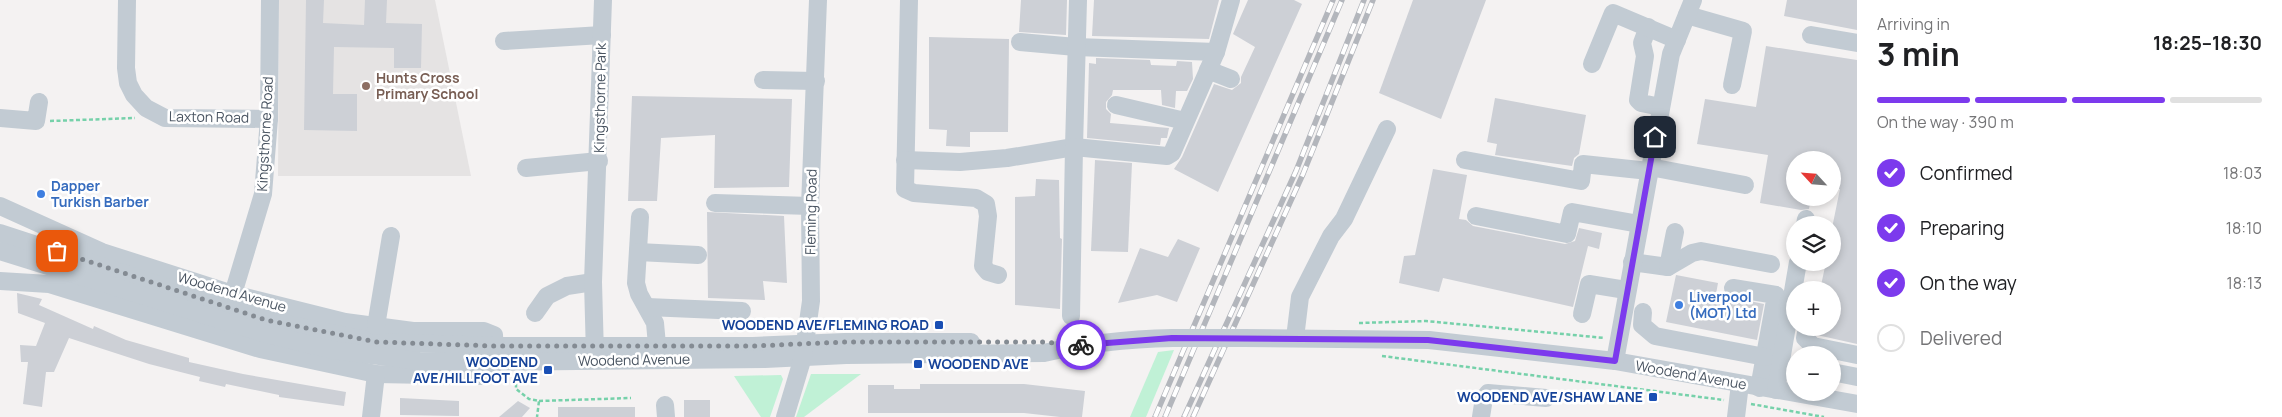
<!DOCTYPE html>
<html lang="en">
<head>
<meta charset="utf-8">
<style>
  :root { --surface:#fff; --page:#f6f6f6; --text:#202124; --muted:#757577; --line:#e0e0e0; --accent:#7c3aed }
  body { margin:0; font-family:Manrope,sans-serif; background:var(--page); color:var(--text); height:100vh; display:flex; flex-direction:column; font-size:19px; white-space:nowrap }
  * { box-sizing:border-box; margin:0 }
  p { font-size:16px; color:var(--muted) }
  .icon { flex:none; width:28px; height:28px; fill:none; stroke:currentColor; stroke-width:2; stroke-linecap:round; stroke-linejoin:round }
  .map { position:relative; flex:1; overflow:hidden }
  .sheet { display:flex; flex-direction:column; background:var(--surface); width:425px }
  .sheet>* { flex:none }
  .needle { width:32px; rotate:296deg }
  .fabs { position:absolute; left:1786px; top:151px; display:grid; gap:10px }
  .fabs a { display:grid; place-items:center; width:55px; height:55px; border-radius:50%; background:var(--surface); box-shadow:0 2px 8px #0003; font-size:25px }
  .pin { position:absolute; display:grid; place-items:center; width:42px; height:42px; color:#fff; margin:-21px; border-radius:10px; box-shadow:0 2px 8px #0006 }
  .courier { position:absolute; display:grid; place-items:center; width:50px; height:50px; margin:-25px; border:4px solid #7c3aed; border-radius:50%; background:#fff; color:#222; box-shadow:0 1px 6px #0007 }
  .head em { font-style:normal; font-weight:700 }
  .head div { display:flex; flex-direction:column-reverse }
  .head { display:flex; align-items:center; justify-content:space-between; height:85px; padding:0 20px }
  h1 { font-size:32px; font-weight:700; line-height:38px }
  .bar { display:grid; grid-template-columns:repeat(4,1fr); gap:8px 5px; align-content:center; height:60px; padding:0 20px }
  .bar i { height:6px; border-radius:4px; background:var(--line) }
  .bar .active { background:var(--accent) }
  .bar p { grid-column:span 4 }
  ol { padding:0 20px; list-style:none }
  li { display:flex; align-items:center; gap:15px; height:55px }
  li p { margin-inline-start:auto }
  li .icon { padding:5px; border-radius:50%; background:var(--accent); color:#fff; stroke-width:4 }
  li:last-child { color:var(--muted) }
  li i { width:28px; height:28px; border:2px solid var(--line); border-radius:50% }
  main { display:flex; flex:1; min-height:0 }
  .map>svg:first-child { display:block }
  .education { fill:#e5e3e3 }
  .green { fill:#c0f1d6 }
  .building { fill:#cdd0d6 }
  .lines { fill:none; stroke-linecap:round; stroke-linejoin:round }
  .path { stroke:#76d1aa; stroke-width:2.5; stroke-dasharray:4 2.5; stroke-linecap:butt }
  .minor { stroke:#c2cbd3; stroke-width:18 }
  .rail-casing { stroke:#b3b6bc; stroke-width:5.5 }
  .rail { stroke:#fff; stroke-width:4; stroke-dasharray:11; stroke-linecap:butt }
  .minor-bridge { stroke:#c2cbd3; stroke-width:18 }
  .done { stroke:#848b93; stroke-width:5; stroke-dasharray:0 9 }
  .route { stroke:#7c3aed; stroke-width:6 }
  .education-dot { fill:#8d6e63; stroke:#fff; stroke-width:2 }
  .shop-dot { fill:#3f7fe0; stroke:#fff; stroke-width:2 }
  .transit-dot { fill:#1a4fb4; stroke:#fff; stroke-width:2 }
  .labels { text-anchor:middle; stroke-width:5; stroke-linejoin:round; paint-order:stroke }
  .education-label { font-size:14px; font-weight:bold; fill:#785e54; stroke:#fff; text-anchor:start }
  .street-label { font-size:14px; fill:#485360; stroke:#fff }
  .shop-label { font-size:14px; font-weight:bold; fill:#366cbe; stroke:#fff; text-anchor:start }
  .transit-label { font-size:14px; font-weight:bold; fill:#164399; stroke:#fff; text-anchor:end }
</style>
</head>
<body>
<main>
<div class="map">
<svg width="1857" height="417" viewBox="0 0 1857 417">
  <rect width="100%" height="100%" fill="#f4f2f2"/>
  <path class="education" d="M279,0H435L471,176H278Z"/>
  <g class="green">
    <path d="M1174,350L1146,417H1130L1158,352Z"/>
    <path d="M811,374H861L804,417H796Z"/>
    <path d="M781,375L783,379L770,417H761L734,376Z"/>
  </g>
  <g class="building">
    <path d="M306,0H324L323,23L364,25L365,0H387L386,23L422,24L421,68H394V48L334,47L333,94H357V131L304,130Z"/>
    <path d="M1021,0H1067L1066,35L1019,32Z"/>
    <path d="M1094,0H1219L1209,39L1092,36Z"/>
    <path d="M1248,0H1294L1302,4L1218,192L1174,169L1182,157L1214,84L1232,90L1241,83V77L1255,47L1233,34Z"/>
    <path d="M1413,0H1486L1441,119L1379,93Z"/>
    <path d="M1787,0H1857V30L1784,16Z"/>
    <path d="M929,37L1009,39L1008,132H970V147L946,146L947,130L929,129Z"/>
    <path d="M1766,46L1857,60V344L1817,335V328H1832V290H1820L1826,262H1832V228L1840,189L1832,188V160H1795V198H1811L1809,209L1801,210L1760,203L1768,155L1697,144L1705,99L1756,107Z"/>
    <path d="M1096,58L1150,60L1151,65L1176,66L1177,61L1192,62L1193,79L1187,91H1176L1175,108L1162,105L1161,90H1113L1112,95L1106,102V109L1111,114L1110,123L1169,128L1167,138H1161L1160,145L1087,138L1089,63L1096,64Z"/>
    <path d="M632,96L792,99L789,187L714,188L715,135L661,138L657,201H628Z"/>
    <path d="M1495,98L1586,115L1579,154L1574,158L1572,166L1495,155L1497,144L1487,142Z"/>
    <path d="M1095,160L1132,163L1128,252L1091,251Z"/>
    <path d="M1433,169L1467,175L1459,219L1466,220L1473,226L1565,244L1575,241L1579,228L1602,233L1599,249L1588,246L1573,307L1443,278L1439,292L1399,283L1404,256L1415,255Z"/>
    <path d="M1036,179L1059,180L1060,238L1062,239L1060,309L1015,305V197L1035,196Z"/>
    <path d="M707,212L784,216L787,283L763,281L765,300L708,298Z"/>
    <path d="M1178,239L1200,248L1177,302L1157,295L1118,303L1140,248L1168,257Z"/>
    <path d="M1676,275L1718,283L1716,294L1764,304L1757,340L1666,322Z"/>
    <path d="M17,293L42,299L39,305L93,329L94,326L126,340L189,358V362L243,374L346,392L344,406L279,397V395L226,384L225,387L199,381L200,377L149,364L69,338L54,372H46L42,407L23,404L28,362H21L20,345L36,346L45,323L18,313Z"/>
    <path d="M920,384H1024L1085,391L1082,417H1060L1024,413H868V385H894V389H920Z"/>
    <path d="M400,398L459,401V416L400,415Z"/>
    <rect x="684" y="400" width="26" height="17"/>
    <path d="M518,401L530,408L522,417H499Z"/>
    <rect x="558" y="407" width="77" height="10"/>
  </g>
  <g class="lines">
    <g class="path">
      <path d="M50,121L135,118"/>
      <path d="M1359,323L1426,321L1605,338"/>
      <path d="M1382,356L1724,400"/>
      <path d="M516,377V389L529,399L539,401L537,417"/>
      <path d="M539,401L631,398"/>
      <path d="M1751,404L1824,417"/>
    </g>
    <g class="minor">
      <path d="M127,0L126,68L128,83L134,95L146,108L165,118L269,119"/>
      <path d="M909,0L905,189L914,193L976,198L986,204L988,216L983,266L988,272L998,275"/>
      <path d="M1687,15L1743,31L1732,85"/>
      <path d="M1648,27L1642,43L1645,56L1638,100L1641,103L1661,107"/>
      <path d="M1811,35L1857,43"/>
      <path d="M504,41L602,35"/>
      <path d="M1020,42L1076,47L1216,52"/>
      <path d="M1592,64L1613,13L1677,40"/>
      <path d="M1208,70L1231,79"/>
      <path d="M763,80L816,81"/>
      <path d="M1116,105L1185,121"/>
      <path d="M0,118L36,121L39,102"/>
      <path d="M905,160L960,162L1007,158L1074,147L1078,0"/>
      <path d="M1465,160L1581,181L1583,164L1649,171"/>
      <path d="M1650,167L1745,185"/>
      <path d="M526,168L599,161"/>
      <path d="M715,203L810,206"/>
      <path d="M0,206L102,252L233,294L345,322L413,331H484L494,335C495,349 496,366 484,376L376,374L260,349L49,284L0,281"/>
      <path d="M1476,216L1567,234L1572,212L1639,224"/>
      <path d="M640,217L636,283L639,294L655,323L657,345"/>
      <path d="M1805,225L1806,219"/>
      <path d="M0,233L266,320L377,342L495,346H753L845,342H971"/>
      <path d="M0,251L263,333L332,350L419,361L493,362L765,359L846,355L1044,353C1087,343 1129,339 1173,338"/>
      <path d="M638,252L698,255"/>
      <path d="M1632,262L1668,267L1692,253L1701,251L1771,264"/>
      <path d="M1668,267L1675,232"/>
      <path d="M1733,288L1776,295L1759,388"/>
      <path d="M233,294L263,194L269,119L270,0"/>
      <path d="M647,307L742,311"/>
      <path d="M1643,312L1642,325L1655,336L1765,357"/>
      <path d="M535,313L547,296L567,286L593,282"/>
      <path d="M1582,314L1589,284L1626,290"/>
      <path d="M1071,316L1074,147L1167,156L1172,153L1216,52L1231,0"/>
      <path d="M376,326L391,236"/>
      <path d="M1807,328L1805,338L1813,346L1857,355"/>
      <path d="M1244,338L1429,340L1615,361L1857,404"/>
      <path d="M1295,338L1300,297L1331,236L1344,219L1387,129"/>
      <path d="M595,355L593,282L603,0"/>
      <path d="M1615,361L1671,54L1693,0"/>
      <path d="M1832,372L1857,377"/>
      <path d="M1776,390L1798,262"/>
      <path d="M665,405L666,417"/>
      <path d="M371,417L376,374"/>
      <path d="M785,417L803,357L811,301L810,206L818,0"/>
      <path d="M1481,417L1484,398L1488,393L1546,398"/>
      <path d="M1736,417L1740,384"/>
    </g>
    <defs>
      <g id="rail">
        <path d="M1155,417L1333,0"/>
        <path d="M1165,417L1342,0"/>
        <path d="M1184,417L1296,171L1364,0"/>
        <path d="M1193,417L1303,174L1373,0"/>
      </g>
    </defs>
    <use href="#rail" class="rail-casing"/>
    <use href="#rail" class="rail"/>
    <path class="minor-bridge" d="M1173,338H1244"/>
  </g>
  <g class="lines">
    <path class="done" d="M57,251L266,320L377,342L495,346H753L845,342H1042L1081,345"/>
    <path class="route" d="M1081,345L1172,338L1428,340L1615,361L1655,137"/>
  </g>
  <circle class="education-dot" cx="366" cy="86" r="5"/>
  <g class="shop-dot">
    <circle cx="41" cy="194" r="5"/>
    <circle cx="1679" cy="305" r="5"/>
  </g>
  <g class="transit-dot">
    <rect x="934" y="320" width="10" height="10" rx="2.5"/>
    <rect x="913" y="359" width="10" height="10" rx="2.5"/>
    <rect x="543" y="365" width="10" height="10" rx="2.5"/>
    <rect x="1648" y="392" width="10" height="10" rx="2.5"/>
  </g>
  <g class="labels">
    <g class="education-label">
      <text x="376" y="83">Hunts Cross<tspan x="376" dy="16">Primary School</tspan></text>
    </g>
    <g class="street-label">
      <text transform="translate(600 98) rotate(-89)" y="5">Kingsthorne Park</text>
      <text transform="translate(209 117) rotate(1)" y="5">Laxton Road</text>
      <text transform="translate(265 134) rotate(-87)" y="5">Kingsthorne Road</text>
      <text transform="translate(811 212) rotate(-89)" y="5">Fleming Road</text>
      <text transform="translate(232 292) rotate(16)" y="5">Woodend Avenue</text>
      <text transform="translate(634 360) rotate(-1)" y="5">Woodend Avenue</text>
      <text transform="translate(1691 375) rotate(10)" y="5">Woodend Avenue</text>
    </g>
    <g class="shop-label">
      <text x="51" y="191">Dapper<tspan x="51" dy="16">Turkish Barber</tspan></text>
      <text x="1689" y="302">Liverpool<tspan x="1689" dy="16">(MOT) Ltd</tspan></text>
    </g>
    <g class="transit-label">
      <text x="929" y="330">WOODEND AVE/FLEMING ROAD</text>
      <text x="538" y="367">WOODEND<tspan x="538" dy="16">AVE/HILLFOOT AVE</tspan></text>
      <text x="928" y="369" text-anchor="start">WOODEND AVE</text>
      <text x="1643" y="402">WOODEND AVE/SHAW LANE</text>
    </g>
  </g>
</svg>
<div class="fabs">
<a><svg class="needle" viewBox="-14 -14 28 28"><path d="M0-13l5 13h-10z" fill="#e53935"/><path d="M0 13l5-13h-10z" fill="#757577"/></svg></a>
<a><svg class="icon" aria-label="layers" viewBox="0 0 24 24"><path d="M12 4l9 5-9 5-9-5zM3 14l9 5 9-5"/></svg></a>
<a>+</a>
<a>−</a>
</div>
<div class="pin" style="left:57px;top:251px;background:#ea580c"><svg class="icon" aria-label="bag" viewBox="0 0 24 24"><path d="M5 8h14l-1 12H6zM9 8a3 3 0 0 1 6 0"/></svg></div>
<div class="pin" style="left:1655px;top:137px;background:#1f2937"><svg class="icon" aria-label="home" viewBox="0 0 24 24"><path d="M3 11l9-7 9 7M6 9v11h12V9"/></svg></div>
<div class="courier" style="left:1081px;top:345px"><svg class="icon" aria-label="bike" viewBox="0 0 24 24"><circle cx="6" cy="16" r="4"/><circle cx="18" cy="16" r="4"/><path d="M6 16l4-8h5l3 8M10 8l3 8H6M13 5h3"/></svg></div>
</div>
<section class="sheet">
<div class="head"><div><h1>3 min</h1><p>Arriving in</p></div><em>18:25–18:30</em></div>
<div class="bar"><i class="active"></i><i class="active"></i><i class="active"></i><i></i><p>On the way · 390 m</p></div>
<ol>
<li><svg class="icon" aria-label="check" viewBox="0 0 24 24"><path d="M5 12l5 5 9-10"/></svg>Confirmed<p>18:03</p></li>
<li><svg class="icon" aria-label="check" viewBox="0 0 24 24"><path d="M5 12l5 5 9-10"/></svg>Preparing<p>18:10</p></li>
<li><svg class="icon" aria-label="check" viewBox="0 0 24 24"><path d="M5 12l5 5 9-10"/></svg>On the way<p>18:13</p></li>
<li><i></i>Delivered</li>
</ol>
</section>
</main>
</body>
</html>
